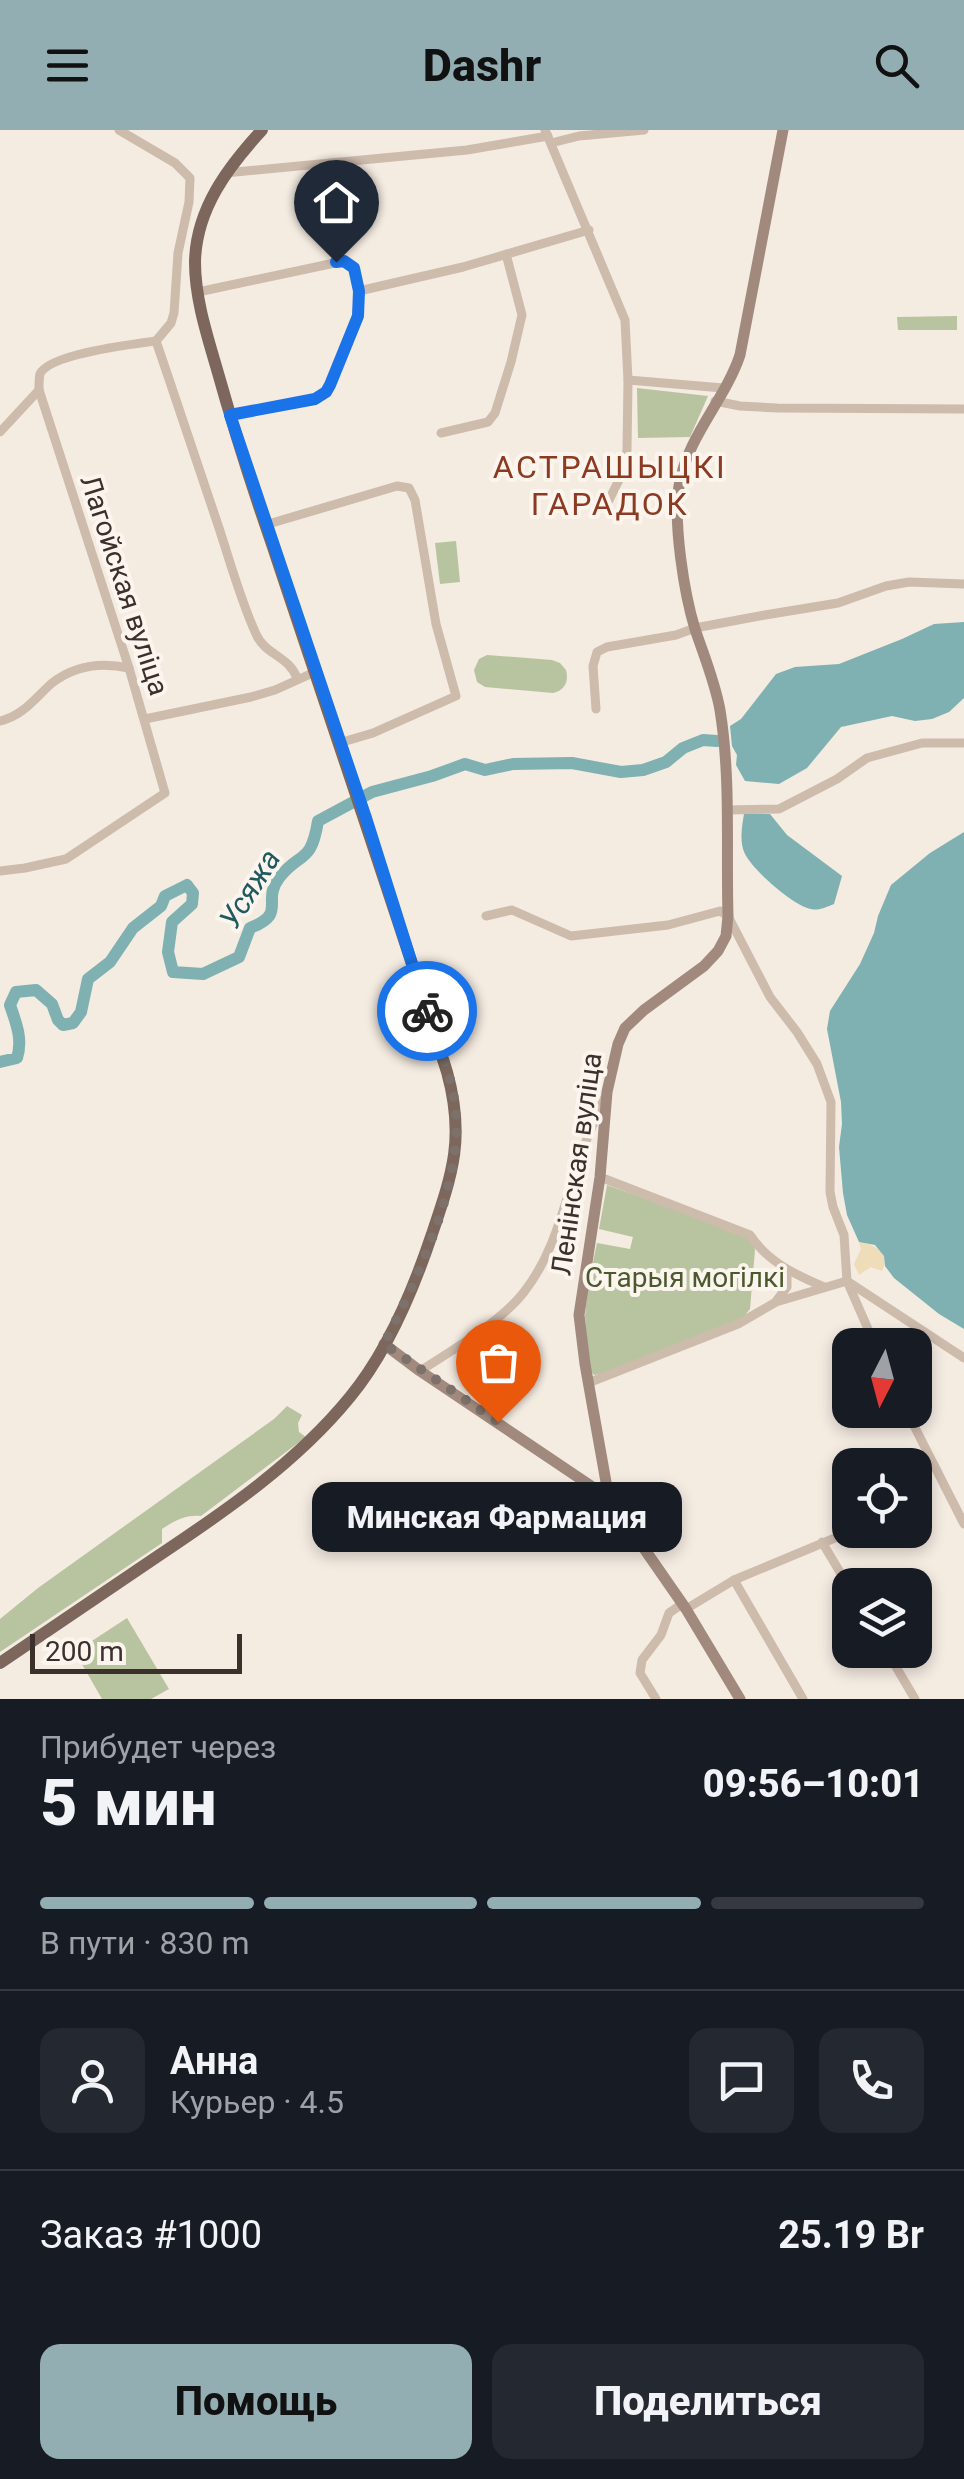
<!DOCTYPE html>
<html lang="ru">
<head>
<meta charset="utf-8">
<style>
  :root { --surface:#171b24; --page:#242831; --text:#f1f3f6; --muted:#9ea1a6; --line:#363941; --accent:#92aeb2 }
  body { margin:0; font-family:Roboto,sans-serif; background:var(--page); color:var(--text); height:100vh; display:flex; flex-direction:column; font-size:38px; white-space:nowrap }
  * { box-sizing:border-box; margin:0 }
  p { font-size:32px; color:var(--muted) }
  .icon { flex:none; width:55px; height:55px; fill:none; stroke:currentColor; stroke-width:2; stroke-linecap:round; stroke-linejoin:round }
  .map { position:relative; height:1569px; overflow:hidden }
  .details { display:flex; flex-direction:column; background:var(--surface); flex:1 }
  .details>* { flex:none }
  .needle { width:65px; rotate:186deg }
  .tools { position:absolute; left:832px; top:1198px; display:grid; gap:20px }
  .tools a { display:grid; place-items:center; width:100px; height:100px; border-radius:20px; background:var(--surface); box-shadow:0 5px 15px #0003; font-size:50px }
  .scale { position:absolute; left:30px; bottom:25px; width:212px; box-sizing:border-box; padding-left:10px; border:5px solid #3b302b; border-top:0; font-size:28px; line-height:35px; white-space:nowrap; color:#3b302b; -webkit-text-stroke:8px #fbf5ee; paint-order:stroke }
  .pin { position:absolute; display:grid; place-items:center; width:85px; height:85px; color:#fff; margin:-102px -42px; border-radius:50% 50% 50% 0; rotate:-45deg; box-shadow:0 0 10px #0007 }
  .pin .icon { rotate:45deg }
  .courier { position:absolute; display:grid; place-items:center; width:100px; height:100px; margin:-50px; border:8px solid #1a73e8; border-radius:50%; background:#fff; color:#222; box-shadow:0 2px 12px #0007 }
  .bubble { position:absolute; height:70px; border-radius:20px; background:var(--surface); box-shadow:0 5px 15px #0003; font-size:32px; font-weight:800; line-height:70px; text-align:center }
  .summary em { font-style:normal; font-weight:800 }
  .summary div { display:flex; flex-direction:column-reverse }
  .summary { display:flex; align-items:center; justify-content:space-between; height:170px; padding:0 40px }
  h1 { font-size:65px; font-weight:800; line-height:75px }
  .bar { display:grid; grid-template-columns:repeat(4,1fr); gap:15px 10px; align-content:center; height:120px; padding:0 40px }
  .bar i { height:12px; border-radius:8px; background:var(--line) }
  .bar .on { background:var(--accent) }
  .bar p { grid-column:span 4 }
  .line { display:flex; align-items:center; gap:25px; padding:0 40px; border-top:2px solid var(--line) }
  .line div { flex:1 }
  .round { display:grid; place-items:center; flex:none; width:105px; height:105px; border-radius:20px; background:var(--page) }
  .cta { display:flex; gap:20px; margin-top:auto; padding:20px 40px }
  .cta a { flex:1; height:115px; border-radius:20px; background:var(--accent); color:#111; font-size:40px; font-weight:800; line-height:115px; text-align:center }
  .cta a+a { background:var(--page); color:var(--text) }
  header { display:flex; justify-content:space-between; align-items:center; height:130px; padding:0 40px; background:var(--accent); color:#111; font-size:45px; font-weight:800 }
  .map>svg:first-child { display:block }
  .green { fill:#b8c4a0 }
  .sand { fill:#efdcb8 }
  .water { fill:#7fb0b2 }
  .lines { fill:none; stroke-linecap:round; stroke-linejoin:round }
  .river { stroke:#7fb0b2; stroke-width:12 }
  .street { stroke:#cdbbac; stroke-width:9 }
  .secondary { stroke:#a18a7d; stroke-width:11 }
  .primary { stroke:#7d675c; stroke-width:12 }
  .done { stroke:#7c716b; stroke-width:10; stroke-dasharray:0 18 }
  .route { stroke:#1a73e8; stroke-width:12 }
  .labels { text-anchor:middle; stroke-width:8; stroke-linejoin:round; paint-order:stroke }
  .street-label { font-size:28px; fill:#3b302b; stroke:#fbf5ee }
  .park-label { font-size:28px; fill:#4a5a2e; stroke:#fbf5ee }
  .water-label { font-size:30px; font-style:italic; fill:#1f5a5e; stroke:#fbf5ee }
  .quarter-label { font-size:32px; letter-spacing:2.5px; fill:#8c3b22; stroke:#fbf5ee }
</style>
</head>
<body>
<header><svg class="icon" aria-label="menu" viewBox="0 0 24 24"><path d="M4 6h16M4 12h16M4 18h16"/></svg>Dashr<svg class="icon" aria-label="search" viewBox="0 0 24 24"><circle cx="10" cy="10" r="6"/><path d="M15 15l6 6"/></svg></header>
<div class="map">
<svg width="964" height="1569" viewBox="0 0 964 1569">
  <rect width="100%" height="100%" fill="#f4ebe1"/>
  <g class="green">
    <path d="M957,186V200H898L897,187Z"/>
    <path d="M637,258L708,266L690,307L638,308Z"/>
    <path d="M456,411L460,452L440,454L435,413Z"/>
    <path d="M487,525L552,530L560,533L566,540C569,551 565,560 553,563L485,557L477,552L474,540L479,529Z"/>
    <path d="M607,1055L748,1106L753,1112L755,1120L750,1179L743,1188L601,1244L594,1245L589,1239L585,1186L588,1156L597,1113L630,1119L633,1107L599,1099Z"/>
    <path d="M287,1276L302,1285L298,1293L299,1302L306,1307L201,1386C186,1384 174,1391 162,1399V1413L0,1522V1489L38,1458L274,1289Z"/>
    <path d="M127,1488L169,1559L151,1569H102L75,1522Z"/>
  </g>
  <path class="sand" d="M859,1112C875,1115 891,1122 882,1141L871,1137L859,1145L854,1134L861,1119Z"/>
  <g class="water">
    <path d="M964,492V568L949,582L932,589L915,591L892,586L841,597L807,638L779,654L745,651L736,635L737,625L732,616L730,596L741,589L776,544L795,537L839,534L902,509L934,494Z"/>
    <path d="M744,684H770L787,705L842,746L834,774C826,777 819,781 811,779C793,776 753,740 745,724C739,712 742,696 744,684Z"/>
    <path d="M964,702V1199L939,1184L894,1148L885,1136L884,1126L875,1115L859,1112L847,1085L843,1063L839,1017L842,994L841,972L827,899L830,881L860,834L874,803L878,786L891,755L930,723Z"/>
  </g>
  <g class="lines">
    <path class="river" d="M0,932L17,928C23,909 16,893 10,875L16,862L36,860L52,874L58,890L63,895L73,893L81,882L88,849L110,832L133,798L161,776L165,766L187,755L193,763L192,774L172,792L168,822L173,842L203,844L239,827L250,798C288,783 261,772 279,748C300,721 311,735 318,691L372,662L432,646L465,634L485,640L513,634L572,633L621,642L643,640L666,632L683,618L703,610L717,611"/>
    <g class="street">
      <path d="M119,0L175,33L190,48L189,72L178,123L174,183L171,193L156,211"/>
      <path d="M545,0L625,190L628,250L627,320L620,348L605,378"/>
      <path d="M551,13L579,6L644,0"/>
      <path d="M225,43L467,20L548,6"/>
      <path d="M198,162L344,131L353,138L359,161L463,137L589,100"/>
      <path d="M156,211C177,272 197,333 218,395C230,431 240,469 256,504C265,525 289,526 297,548"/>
      <path d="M628,250L723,258"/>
      <path d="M715,271L740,276L777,278L964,279"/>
      <path d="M230,285L315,269L326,262L330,255L356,193L359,161"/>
      <path d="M0,302L39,260"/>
      <path d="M441,303L488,292L495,283L511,232L522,185L506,124"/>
      <path d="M265,395L397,356L409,358L415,370L436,494L456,566L373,603L339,613"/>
      <path d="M596,579L593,536L597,522L607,517L676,505L695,498L765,485L838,473L886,456L909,452L964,454"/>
      <path d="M145,589L251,567L275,560L315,542"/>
      <path d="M0,591C23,586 35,568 52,553C75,535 102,532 129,538"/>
      <path d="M727,680L779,679L837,649L867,628L922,613H964"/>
      <path d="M0,741L25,738L66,729L165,663L129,538L39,260C39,258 39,247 40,244C49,224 134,214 156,211"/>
      <path d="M486,786L512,780L571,806L668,795L720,781L728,786L770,867L797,902L817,934L831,972L830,1062L833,1077L844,1105L847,1151L875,1215"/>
      <path d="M600,1047L750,1105C768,1132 794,1144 824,1157"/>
      <path d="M777,1170L787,1157V1141"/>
      <path d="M420,1241C451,1221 502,1191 524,1162C557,1120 565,1068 583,1019C589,1002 597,986 604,969"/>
      <path d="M588,1253L738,1194L776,1172L847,1151L964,1228"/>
      <path d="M906,1280L964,1394"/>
      <path d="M915,1343L932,1334"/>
      <path d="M822,1412L850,1459"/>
      <path d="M734,1450L803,1569"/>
      <path d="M686,1479L734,1450L854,1400"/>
      <path d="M886,1520L915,1569"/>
      <path d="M656,1569L640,1543L642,1530L661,1505L669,1483L682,1474"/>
    </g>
    <g class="secondary">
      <path d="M384,1214L420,1241L603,1364L634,1404L686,1479L740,1569"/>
      <path d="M603,1364L606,1352L585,1234L579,1185L600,1047L607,962L618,914L625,898L644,880L704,836L718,821L726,806L728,786C726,717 731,648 720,580C715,552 704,526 695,499C684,463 673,393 679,356C687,307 725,270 740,225L783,0"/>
    </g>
    <path class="primary" d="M0,1533C53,1497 105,1462 158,1426C227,1380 297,1332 350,1267C388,1221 413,1161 432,1104C453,1042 465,1007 447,942C391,766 331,592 273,417C252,357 233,297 216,236C206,202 195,167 195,132C196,79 228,37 262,0"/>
  </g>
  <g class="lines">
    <path class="done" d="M427,881C438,914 454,950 456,986C461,1056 416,1152 384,1214L498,1292"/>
    <path class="route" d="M336,132L344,131L354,138L359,161L358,186L330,255L326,262L315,269L230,285L366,688L427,881"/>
  </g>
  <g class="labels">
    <g class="street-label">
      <text transform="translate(125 455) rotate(72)" y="10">Лагойская вуліца</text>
      <text transform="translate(576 1034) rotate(-82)" y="10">Ленінская вуліца</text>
    </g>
    <g class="park-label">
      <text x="685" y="1157">Старыя могілкі</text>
    </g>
    <g class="water-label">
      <text transform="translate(250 759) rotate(-58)" y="10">Усяжа</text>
    </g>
    <g class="quarter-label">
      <text x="610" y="348">АСТРАШЫЦКІ<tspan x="610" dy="37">ГАРАДОК</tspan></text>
    </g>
  </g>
</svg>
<div class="tools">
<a><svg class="needle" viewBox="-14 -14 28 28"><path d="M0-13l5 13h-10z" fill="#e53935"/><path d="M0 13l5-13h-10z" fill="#9ea1a6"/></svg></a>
<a><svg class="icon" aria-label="locate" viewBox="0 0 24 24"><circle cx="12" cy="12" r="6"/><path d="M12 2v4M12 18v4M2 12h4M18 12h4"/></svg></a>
<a><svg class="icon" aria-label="layers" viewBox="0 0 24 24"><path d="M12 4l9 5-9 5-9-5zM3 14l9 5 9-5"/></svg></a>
</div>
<div class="scale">200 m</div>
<div class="pin" style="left:498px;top:1292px;background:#ea580c"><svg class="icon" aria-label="bag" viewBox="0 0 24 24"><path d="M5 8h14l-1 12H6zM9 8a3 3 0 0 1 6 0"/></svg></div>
<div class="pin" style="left:336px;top:132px;background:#1f2937"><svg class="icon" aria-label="home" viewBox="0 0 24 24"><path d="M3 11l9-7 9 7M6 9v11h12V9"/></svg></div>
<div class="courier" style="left:427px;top:881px"><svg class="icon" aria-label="bike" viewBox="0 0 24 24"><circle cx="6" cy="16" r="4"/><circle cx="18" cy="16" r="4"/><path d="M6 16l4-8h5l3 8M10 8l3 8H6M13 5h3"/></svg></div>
<div class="bubble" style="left:312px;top:1352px;width:370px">Минская Фармация</div>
</div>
<section class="details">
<div class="summary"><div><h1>5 мин</h1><p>Прибудет через</p></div><em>09:56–10:01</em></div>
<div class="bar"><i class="on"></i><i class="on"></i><i class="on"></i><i></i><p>В пути · 830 m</p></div>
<div class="line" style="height:180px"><a class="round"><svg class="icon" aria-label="person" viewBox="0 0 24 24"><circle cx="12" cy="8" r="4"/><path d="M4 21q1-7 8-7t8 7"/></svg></a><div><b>Анна</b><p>Курьер · 4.5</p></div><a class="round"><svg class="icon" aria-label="chat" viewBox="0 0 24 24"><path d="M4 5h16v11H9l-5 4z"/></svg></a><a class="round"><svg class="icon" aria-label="phone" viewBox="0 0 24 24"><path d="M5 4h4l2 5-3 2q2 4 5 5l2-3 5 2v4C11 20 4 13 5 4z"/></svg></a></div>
<div class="line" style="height:130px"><div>Заказ #1000</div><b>25.19 Br</b></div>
<div class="cta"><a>Помощь</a><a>Поделиться</a></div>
</section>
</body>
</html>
